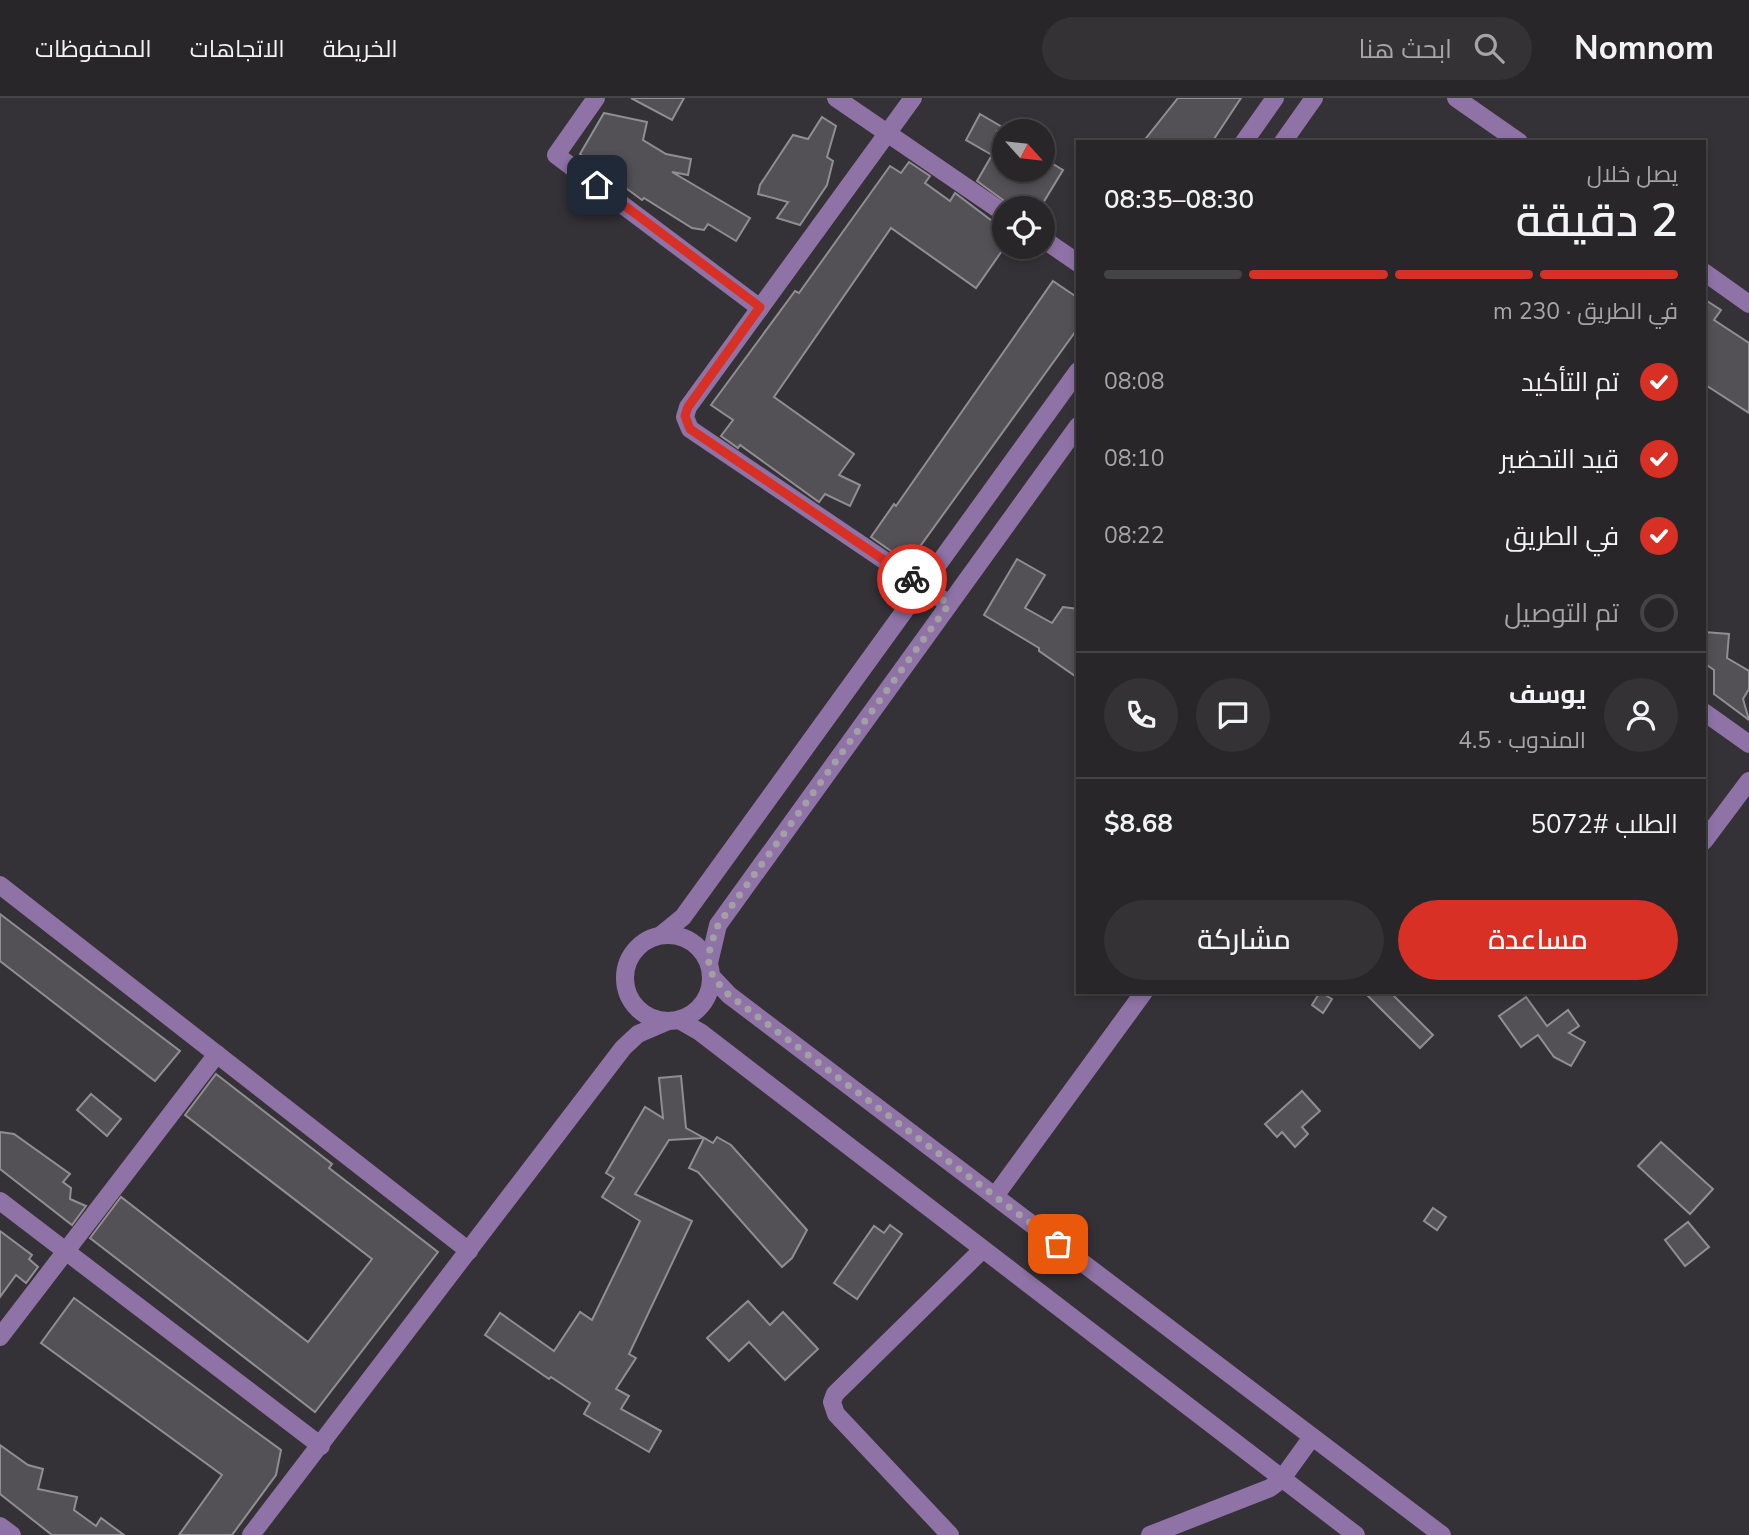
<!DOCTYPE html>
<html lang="ar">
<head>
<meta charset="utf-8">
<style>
  :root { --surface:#282629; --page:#343235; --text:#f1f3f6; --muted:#a5a5a8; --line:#444346; --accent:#d93025 }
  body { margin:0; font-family:"Nunito Sans",Cairo,sans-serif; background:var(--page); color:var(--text); direction:rtl; height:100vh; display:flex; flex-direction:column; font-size:26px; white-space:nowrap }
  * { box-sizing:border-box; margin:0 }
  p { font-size:23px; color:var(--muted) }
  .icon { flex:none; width:38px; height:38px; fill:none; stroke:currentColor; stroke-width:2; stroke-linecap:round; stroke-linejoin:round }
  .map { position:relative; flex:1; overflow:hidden; direction:ltr }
  .panel { position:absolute; left:1076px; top:42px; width:630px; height:854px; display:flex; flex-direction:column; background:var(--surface); border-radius:0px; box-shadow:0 4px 10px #0003,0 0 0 2px var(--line); direction:rtl }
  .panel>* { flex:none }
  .needle { width:46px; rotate:117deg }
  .tools { position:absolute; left:992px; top:21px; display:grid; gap:14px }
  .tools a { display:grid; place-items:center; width:63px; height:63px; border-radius:50%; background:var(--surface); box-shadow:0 4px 10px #0003,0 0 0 2px var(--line); font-size:35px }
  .pin { position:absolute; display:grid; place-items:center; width:60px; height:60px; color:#fff; margin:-30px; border-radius:14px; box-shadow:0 4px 10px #0006 }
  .courier { position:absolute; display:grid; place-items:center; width:70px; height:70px; margin:-35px; border:5px solid #d93025; border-radius:50%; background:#fff; color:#222; box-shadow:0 2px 9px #0007 }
  .head em { font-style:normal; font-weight:600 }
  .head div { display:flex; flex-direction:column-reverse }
  .head { display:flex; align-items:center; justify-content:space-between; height:119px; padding:0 28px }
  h1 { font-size:46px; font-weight:600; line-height:52px }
  .bar { display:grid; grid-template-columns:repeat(4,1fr); gap:10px 7px; align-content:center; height:84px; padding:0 28px }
  .bar i { height:9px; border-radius:5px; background:var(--line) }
  .bar .current { background:var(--accent) }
  .bar p { grid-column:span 4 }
  .line { display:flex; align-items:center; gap:18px; padding:0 28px; border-top:2px solid var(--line) }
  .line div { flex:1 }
  .round { display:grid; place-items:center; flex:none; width:74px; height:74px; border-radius:37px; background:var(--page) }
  ol { padding:0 28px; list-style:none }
  li { display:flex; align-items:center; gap:21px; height:77px }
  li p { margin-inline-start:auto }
  li .icon { padding:7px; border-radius:50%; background:var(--accent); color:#fff; stroke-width:4 }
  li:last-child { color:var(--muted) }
  li i { width:38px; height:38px; border:4px solid var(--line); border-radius:50% }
  .button { display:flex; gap:14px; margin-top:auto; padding:14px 28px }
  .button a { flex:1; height:80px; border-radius:42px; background:var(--accent); color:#fff; font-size:28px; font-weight:600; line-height:80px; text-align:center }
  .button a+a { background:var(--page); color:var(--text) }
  header { display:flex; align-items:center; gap:42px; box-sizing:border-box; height:98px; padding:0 35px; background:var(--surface); border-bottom:2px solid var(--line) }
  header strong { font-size:33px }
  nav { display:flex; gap:38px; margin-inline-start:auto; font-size:24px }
  .search { width:490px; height:63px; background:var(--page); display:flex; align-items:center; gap:18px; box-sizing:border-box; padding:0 24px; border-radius:38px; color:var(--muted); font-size:26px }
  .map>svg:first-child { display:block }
  .building { fill:#535156; stroke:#908e93; stroke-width:2 }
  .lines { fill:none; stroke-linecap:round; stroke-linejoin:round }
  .minor { stroke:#8f73a7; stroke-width:18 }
  .done { stroke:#a2a0a4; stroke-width:7; stroke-dasharray:0 12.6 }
  .route { stroke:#d93025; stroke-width:9 }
</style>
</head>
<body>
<header>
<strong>Nomnom</strong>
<div class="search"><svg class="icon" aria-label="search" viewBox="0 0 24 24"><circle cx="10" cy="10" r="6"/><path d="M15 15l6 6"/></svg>ابحث هنا</div>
<nav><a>الخريطة</a><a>الاتجاهات</a><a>المحفوظات</a></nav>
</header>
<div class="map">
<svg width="1749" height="1437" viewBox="0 0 1749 1437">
  <rect width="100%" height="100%" fill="#353237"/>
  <g class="building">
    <path d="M631,0H684L672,22Z"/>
    <path d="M1178,0H1241L1212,44H1143Z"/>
    <path d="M604,15L647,24L643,42L666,56L691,61L688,77L672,74L750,120L736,143L708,126L704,132L692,130L644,100L642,102L580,56Z"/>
    <path d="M980,16L1009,33H996L1004,36V72H1043V60L1063,72L1040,110H1014L977,83L992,57L966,42Z"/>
    <path d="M822,19L836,28L827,59L833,63L827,87L800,127L777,120L788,104L758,96L760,87L793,37L808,41Z"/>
    <path d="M909,64L930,78L925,85L950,103L955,95L1004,132V150L976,190L891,130L774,299L854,356L839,377L860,387L850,408L825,396L819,404L740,347L738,350L721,338L733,322L711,307L795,193L799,195L890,68L901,75Z"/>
    <path d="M1053,183L1078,200V230L908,465L871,439L894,406L896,408Z"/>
    <path d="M1704,201L1721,212L1714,222L1749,245V315L1704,286Z"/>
    <path d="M1017,461L1045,477L1025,510L1052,525L1063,509L1078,511V580L1039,553V550L984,517Z"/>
    <path d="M1704,534L1729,536L1727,560L1749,573V591L1743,601L1749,622L1714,596V572L1704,565Z"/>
    <path d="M0,816L180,953L155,983L0,863Z"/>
    <path d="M1320,894L1332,901L1323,915L1312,907Z"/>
    <path d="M1364,894H1390L1433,937L1420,950Z"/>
    <path d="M1526,899L1547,928L1568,912L1579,928L1569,935L1585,944L1571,968L1554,959L1538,937L1521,949L1499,918Z"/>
    <path d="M216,976L332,1066L329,1070L438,1154L315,1314L90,1140L121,1099L308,1244L372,1161L185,1017Z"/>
    <path d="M681,978L686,1030L704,1040L669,1042L635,1096L692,1123L629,1256L636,1260L616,1291L629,1298L621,1311L661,1333L649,1354L584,1316L590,1305L551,1279L549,1281L485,1237L500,1215L554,1253L580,1214L592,1222L640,1123L602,1099L614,1080L606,1075L645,1009L663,1020L659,980Z"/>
    <path d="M1302,993L1320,1013L1302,1029L1308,1036L1295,1049L1282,1034L1277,1039L1265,1026Z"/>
    <path d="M91,996L121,1021L107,1038L77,1012Z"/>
    <path d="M0,1034L14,1036L70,1076L63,1084L71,1090L70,1101L86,1108L72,1127L0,1071Z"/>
    <path d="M717,1039L731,1047L807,1132L792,1160L782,1169L698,1074L689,1070L704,1040L713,1045Z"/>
    <path d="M1661,1044L1713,1091L1690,1116L1638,1068Z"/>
    <path d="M1433,1110L1446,1119L1437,1132L1424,1123Z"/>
    <path d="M1688,1124L1709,1149L1685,1168L1665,1142Z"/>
    <path d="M890,1127L902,1136L857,1201L834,1185L874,1128L884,1135Z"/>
    <path d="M0,1133L32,1157L29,1161L38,1169L26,1185L16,1177L0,1199Z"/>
    <path d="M74,1200L281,1352L276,1377L232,1437H179L222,1377L41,1245Z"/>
    <path d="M748,1203L770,1227L783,1214L818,1251L785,1282L749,1244L729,1263L707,1240Z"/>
    <path d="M0,1347L28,1367L43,1371L38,1391L77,1399L74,1412L96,1428L101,1420L124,1437H52L0,1396Z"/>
  </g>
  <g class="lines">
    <g class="minor">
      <path d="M596,0L556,57L760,210"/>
      <path d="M836,0L1004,115"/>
      <path d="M913,0L688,309L685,319L690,331L949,506"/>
      <path d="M1456,0L1519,44"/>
      <path d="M1244,44L1275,0"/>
      <path d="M1283,44L1314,0"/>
      <path d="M1043,141L1078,165"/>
      <path d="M1704,174L1749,206"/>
      <path d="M1704,614L1749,646"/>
      <path d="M1704,743L1749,683"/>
      <path d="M0,787L469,1153"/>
      <circle cx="668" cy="880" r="43"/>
      <path d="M661,837L683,819L1078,273"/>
      <path d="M709,865L718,827L1078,328"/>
      <path d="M712,879L729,897L1442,1437"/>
      <path d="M679,922L700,934L1356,1437"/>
      <path d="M995,1098L1144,894"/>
      <path d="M0,1103L321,1348"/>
      <path d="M0,1239L217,956"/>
      <path d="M0,1428L12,1437"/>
      <path d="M251,1437L623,950L638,936L666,924"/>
      <path d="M950,1437L836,1316L832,1304L835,1296L982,1152"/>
      <path d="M1150,1437L1270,1390L1281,1382L1312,1339"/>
    </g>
  </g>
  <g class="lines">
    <path class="done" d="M912,481L949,506L718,827C705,861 703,871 729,897L1058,1146"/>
    <path class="route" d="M597,87L760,209L688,309L685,318L690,331L912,481"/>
  </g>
</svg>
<div class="tools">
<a><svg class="needle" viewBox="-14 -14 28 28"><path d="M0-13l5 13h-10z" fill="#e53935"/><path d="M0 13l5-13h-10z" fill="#a5a5a8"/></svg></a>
<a><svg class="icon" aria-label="locate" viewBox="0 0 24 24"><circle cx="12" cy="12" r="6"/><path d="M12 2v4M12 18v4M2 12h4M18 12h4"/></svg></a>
</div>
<div class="pin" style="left:1058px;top:1146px;background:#ea580c"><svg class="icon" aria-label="bag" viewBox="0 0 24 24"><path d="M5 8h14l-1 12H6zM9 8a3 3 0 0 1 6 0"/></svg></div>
<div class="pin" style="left:597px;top:87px;background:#1f2937"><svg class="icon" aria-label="home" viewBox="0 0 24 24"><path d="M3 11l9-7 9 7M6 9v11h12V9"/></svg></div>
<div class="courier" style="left:912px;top:481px"><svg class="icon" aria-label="bike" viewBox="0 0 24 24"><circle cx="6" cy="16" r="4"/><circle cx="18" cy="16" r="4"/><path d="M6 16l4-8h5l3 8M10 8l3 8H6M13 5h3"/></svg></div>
<section class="panel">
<div class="head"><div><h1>2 دقيقة</h1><p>يصل خلال</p></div><em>08:30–08:35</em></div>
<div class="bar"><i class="current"></i><i class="current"></i><i class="current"></i><i></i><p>في الطريق · 230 m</p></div>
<ol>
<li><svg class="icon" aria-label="check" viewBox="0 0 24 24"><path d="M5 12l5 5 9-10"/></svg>تم التأكيد<p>08:08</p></li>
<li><svg class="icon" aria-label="check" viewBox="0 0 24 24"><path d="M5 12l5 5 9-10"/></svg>قيد التحضير<p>08:10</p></li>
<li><svg class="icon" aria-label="check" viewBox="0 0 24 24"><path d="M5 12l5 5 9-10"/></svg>في الطريق<p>08:22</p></li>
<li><i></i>تم التوصيل</li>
</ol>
<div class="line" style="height:126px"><a class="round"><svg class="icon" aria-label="person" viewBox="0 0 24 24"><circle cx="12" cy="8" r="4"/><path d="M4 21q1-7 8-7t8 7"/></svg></a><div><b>يوسف</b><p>المندوب · 4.5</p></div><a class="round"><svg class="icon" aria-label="chat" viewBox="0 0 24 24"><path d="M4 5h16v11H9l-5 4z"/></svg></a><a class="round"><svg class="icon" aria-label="phone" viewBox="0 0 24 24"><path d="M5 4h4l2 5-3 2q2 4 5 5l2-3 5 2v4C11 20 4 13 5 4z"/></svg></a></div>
<div class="line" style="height:91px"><div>الطلب #5072</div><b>$8.68</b></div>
<div class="button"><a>مساعدة</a><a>مشاركة</a></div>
</section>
</div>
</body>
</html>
